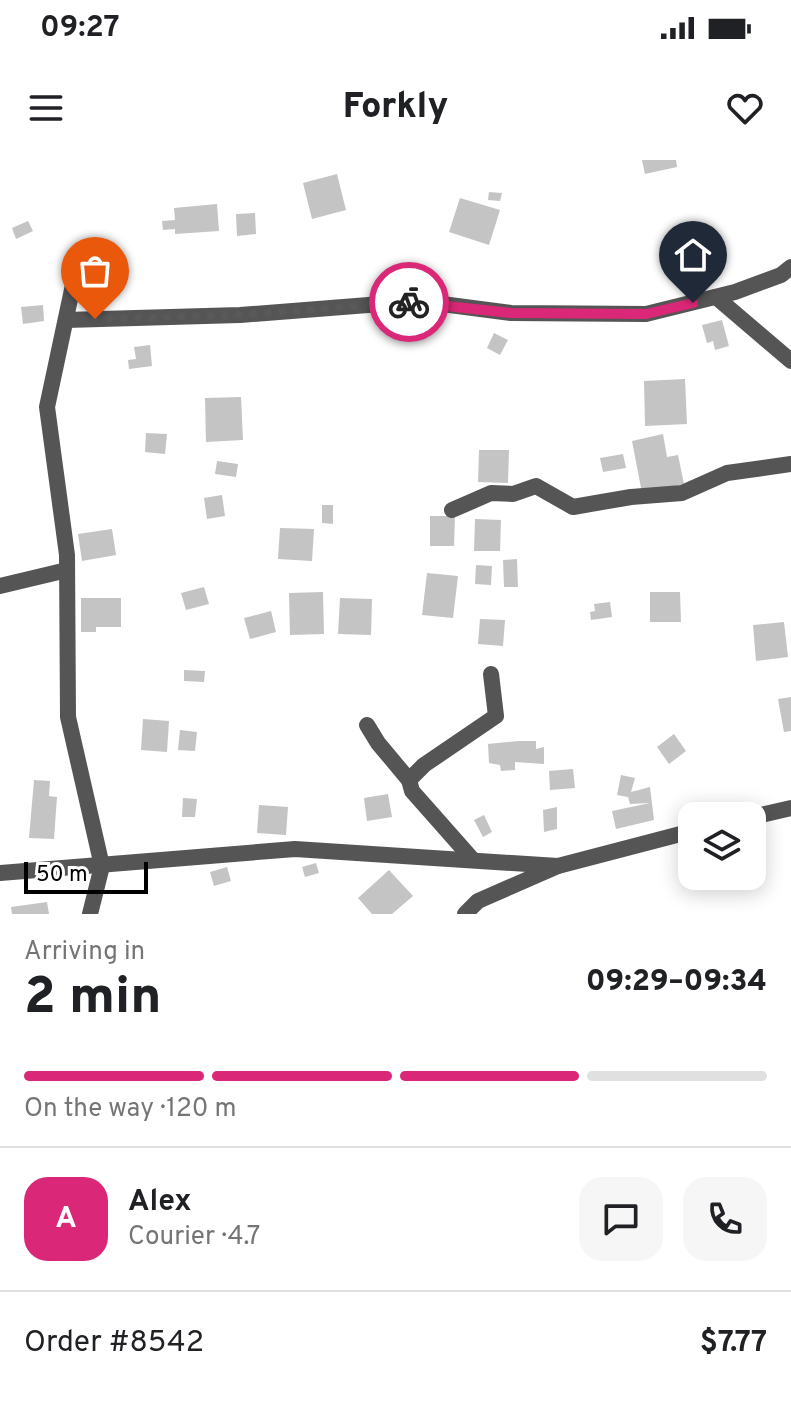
<!DOCTYPE html>
<html lang="en">
<head>
<meta charset="utf-8">
<style>
  :root { --surface:#fff; --page:#f6f6f6; --text:#202124; --muted:#757577; --line:#e0e0e0; --accent:#db2777 }
  body { margin:0; font-family:Overpass,sans-serif; background:var(--page); color:var(--text); height:100vh; display:flex; flex-direction:column; font-size:30px; white-space:nowrap }
  * { box-sizing:border-box; margin:0 }
  p { font-size:26px; color:var(--muted) }
  .icon { flex:none; width:44px; height:44px; fill:none; stroke:currentColor; stroke-width:2; stroke-linecap:round; stroke-linejoin:round }
  .map { position:relative; height:754px; overflow:hidden }
  .sheet { display:flex; flex-direction:column; background:var(--surface); flex:1 }
  .sheet>* { flex:none }
  .fabs { position:absolute; left:678px; top:642px; display:grid; gap:16px }
  .fabs a { display:grid; place-items:center; width:88px; height:88px; border-radius:16px; background:var(--surface); box-shadow:0 4px 20px #0003; font-size:40px }
  .scale { position:absolute; left:24px; bottom:20px; width:124px; box-sizing:border-box; padding-left:8px; border:4px solid #000; border-top:0; font-size:22px; line-height:28px; white-space:nowrap; color:#000; -webkit-text-stroke:6px #fff; paint-order:stroke }
  .pin { position:absolute; display:grid; place-items:center; width:68px; height:68px; color:#fff; margin:-82px -34px; border-radius:50% 50% 50% 0; rotate:-45deg; box-shadow:0 0 8px #0007 }
  .pin .icon { rotate:45deg }
  .courier { position:absolute; display:grid; place-items:center; width:80px; height:80px; margin:-40px; border:6px solid #db2777; border-radius:50%; background:#fff; color:#222; box-shadow:0 2px 10px #0007 }
  .headline em { font-style:normal; font-weight:800 }
  .headline div { display:flex; flex-direction:column-reverse }
  .headline { display:flex; align-items:center; justify-content:space-between; height:136px; padding:0 24px }
  h1 { font-size:52px; font-weight:800; line-height:60px }
  .bar { display:grid; grid-template-columns:repeat(4,1fr); gap:12px 8px; align-content:center; height:96px; padding:0 24px }
  .bar i { height:10px; border-radius:6px; background:var(--line) }
  .bar .selected { background:var(--accent) }
  .bar p { grid-column:span 4 }
  .line { display:flex; align-items:center; gap:20px; padding:0 24px; border-top:2px solid var(--line) }
  .line div { flex:1 }
  .round { display:grid; place-items:center; flex:none; width:84px; height:84px; border-radius:24px; background:var(--page) }
  .status { display:flex; justify-content:space-between; align-items:center; height:56px; padding:0 40px; background:var(--surface); direction:ltr }
  .status svg { height:22px; fill:currentColor }
  header { display:flex; justify-content:space-between; align-items:center; height:104px; padding:0 24px; background:var(--surface); font-size:36px; font-weight:800 }
  .map>svg:first-child { display:block }
  .building { fill:#c4c4c4 }
  .lines { fill:none; stroke-linecap:round; stroke-linejoin:round }
  .street { stroke:#555; stroke-width:16 }
  .done { stroke:#595959; stroke-width:8; stroke-dasharray:0 14.4 }
  .route { stroke:#db2777; stroke-width:10 }
</style>
</head>
<body>
<div class="status"><b>09:27</b><svg viewBox="0 0 49 12"><path d="M0 12V9h3v3zM5 12V6h3v6zM10 12V3h3v9zM15 12V0h3v12zM26 1h20v11H26zM47 4h2v5h-2z"/></svg></div>
<header><svg class="icon" aria-label="menu" viewBox="0 0 24 24"><path d="M4 6h16M4 12h16M4 18h16"/></svg>Forkly<svg class="icon" aria-label="heart" viewBox="0 0 24 24"><path d="M12 20l-8-8c-3-5 5-10 8-4 3-6 11-1 8 4z"/></svg></header>
<div class="map">
<svg width="791" height="754" viewBox="0 0 791 754">
  <rect width="100%" height="100%" fill="#fff"/>
  <g class="building">
    <path d="M642,0H676L677,7L645,14Z"/>
    <path d="M337,14L346,50L312,59L303,23Z"/>
    <path d="M489,32L502,33L500,41L488,40Z"/>
    <path d="M460,38L500,50L489,85L449,72Z"/>
    <path d="M217,44L219,71L175,74V69L163,70L162,61L175,60L174,48Z"/>
    <path d="M255,53L256,74L237,76L236,54Z"/>
    <path d="M28,61L33,71L16,79L12,68Z"/>
    <path d="M88,89L93,118L72,122L68,92Z"/>
    <path d="M43,145L44,161L23,164L21,147Z"/>
    <path d="M722,160L729,186L715,190L713,181L707,183L702,165Z"/>
    <path d="M494,173L508,180L500,195L487,188Z"/>
    <path d="M150,185L152,206L129,209L128,200L136,199L134,187Z"/>
    <path d="M685,219L687,264L645,266L644,221Z"/>
    <path d="M241,237L243,280L206,282L205,238Z"/>
    <path d="M146,273L167,274L165,294L145,292Z"/>
    <path d="M663,274L667,297L678,295L684,324L642,333L632,281Z"/>
    <path d="M479,290H509L508,323L478,322Z"/>
    <path d="M623,294L626,308L603,312L600,298Z"/>
    <path d="M217,301L238,304L236,317L215,314Z"/>
    <path d="M222,335L225,356L207,359L204,338Z"/>
    <path d="M322,345H333V364L322,363Z"/>
    <path d="M430,356H455L454,386H430Z"/>
    <path d="M475,359L501,360L500,391H474Z"/>
    <path d="M280,368L314,369L312,401L278,399Z"/>
    <path d="M112,369L116,395L82,401L78,374Z"/>
    <path d="M517,399L518,427H504L503,400Z"/>
    <path d="M476,405L492,406L491,425L475,424Z"/>
    <path d="M427,413L458,416L453,458L422,455Z"/>
    <path d="M204,427L209,444L186,450L181,433Z"/>
    <path d="M323,432L324,474L290,475L289,433Z"/>
    <path d="M650,432H680L681,462H650Z"/>
    <path d="M81,438H121V467H96V472H81Z"/>
    <path d="M340,438L372,439L371,475L338,474Z"/>
    <path d="M610,442L612,457L591,460L590,452L595,451L594,444Z"/>
    <path d="M271,451L276,472L250,479L244,458Z"/>
    <path d="M480,459L505,460L503,486L478,484Z"/>
    <path d="M784,462L788,497L756,501L753,465Z"/>
    <path d="M184,510L205,511L204,522L184,521Z"/>
    <path d="M791,537V571L784,572L778,539Z"/>
    <path d="M143,559L169,561L167,592L141,590Z"/>
    <path d="M180,570L197,572L195,591L178,590Z"/>
    <path d="M674,574L686,591L669,604L657,587Z"/>
    <path d="M519,581H536V589L544,587V604L515,602V610L501,611L500,605L489,603L488,584Z"/>
    <path d="M573,609L575,628L550,630L549,611Z"/>
    <path d="M621,615L635,618L631,632L650,627L654,660L616,669L612,651L650,643L630,644L628,637L617,635Z"/>
    <path d="M34,620L50,621L49,636L57,637L54,679L29,678Z"/>
    <path d="M388,634L392,657L367,661L364,638Z"/>
    <path d="M183,638L197,639L195,657H182Z"/>
    <path d="M259,645L288,647L286,675L257,673Z"/>
    <path d="M557,647V669L544,672L543,650Z"/>
    <path d="M484,655L492,672L483,677L474,660Z"/>
    <path d="M316,703L319,713L305,717L302,707Z"/>
    <path d="M227,707L231,721L214,726L210,712Z"/>
    <path d="M389,710L413,736L392,754H372L358,738Z"/>
    <path d="M47,742L49,754H12L11,747Z"/>
  </g>
  <g class="lines">
    <g class="street">
      <path d="M73,125L47,247L67,395L68,557L102,706L90,754"/>
      <path d="M716,137L791,201"/>
      <path d="M66,160L240,155L419,141L511,153L646,154L735,132L781,115L791,107"/>
      <path d="M452,350L491,333L513,334L536,326L573,347L631,337L682,333L727,313L791,304"/>
      <path d="M0,426L67,410"/>
      <path d="M367,565L378,583L409,620"/>
      <path d="M752,657L791,648"/>
      <path d="M473,700L412,631L409,620L424,605L496,556L491,514"/>
      <path d="M0,713L295,689L558,706"/>
      <path d="M465,754L478,741L558,706L692,671"/>
    </g>
  </g>
  <g class="lines">
    <path class="done" d="M95,159L240,155L409,142"/>
    <path class="route" d="M409,142L511,153L646,154L693,143"/>
  </g>
</svg>
<div class="fabs">
<a><svg class="icon" aria-label="layers" viewBox="0 0 24 24"><path d="M12 4l9 5-9 5-9-5zM3 14l9 5 9-5"/></svg></a>
</div>
<div class="scale">50 m</div>
<div class="pin" style="left:95px;top:159px;background:#ea580c"><svg class="icon" aria-label="bag" viewBox="0 0 24 24"><path d="M5 8h14l-1 12H6zM9 8a3 3 0 0 1 6 0"/></svg></div>
<div class="pin" style="left:693px;top:143px;background:#1f2937"><svg class="icon" aria-label="home" viewBox="0 0 24 24"><path d="M3 11l9-7 9 7M6 9v11h12V9"/></svg></div>
<div class="courier" style="left:409px;top:142px"><svg class="icon" aria-label="bike" viewBox="0 0 24 24"><circle cx="6" cy="16" r="4"/><circle cx="18" cy="16" r="4"/><path d="M6 16l4-8h5l3 8M10 8l3 8H6M13 5h3"/></svg></div>
</div>
<section class="sheet">
<div class="headline"><div><h1>2 min</h1><p>Arriving in</p></div><em>09:29–09:34</em></div>
<div class="bar"><i class="selected"></i><i class="selected"></i><i class="selected"></i><i></i><p>On the way · 120 m</p></div>
<div class="line" style="height:144px"><b class="round" style="background:var(--accent);color:#fff">A</b><div><b>Alex</b><p>Courier · 4.7</p></div><a class="round"><svg class="icon" aria-label="chat" viewBox="0 0 24 24"><path d="M4 5h16v11H9l-5 4z"/></svg></a><a class="round"><svg class="icon" aria-label="phone" viewBox="0 0 24 24"><path d="M5 4h4l2 5-3 2q2 4 5 5l2-3 5 2v4C11 20 4 13 5 4z"/></svg></a></div>
<div class="line" style="height:104px"><div>Order #8542</div><b>$7.77</b></div>
</section>
</body>
</html>
